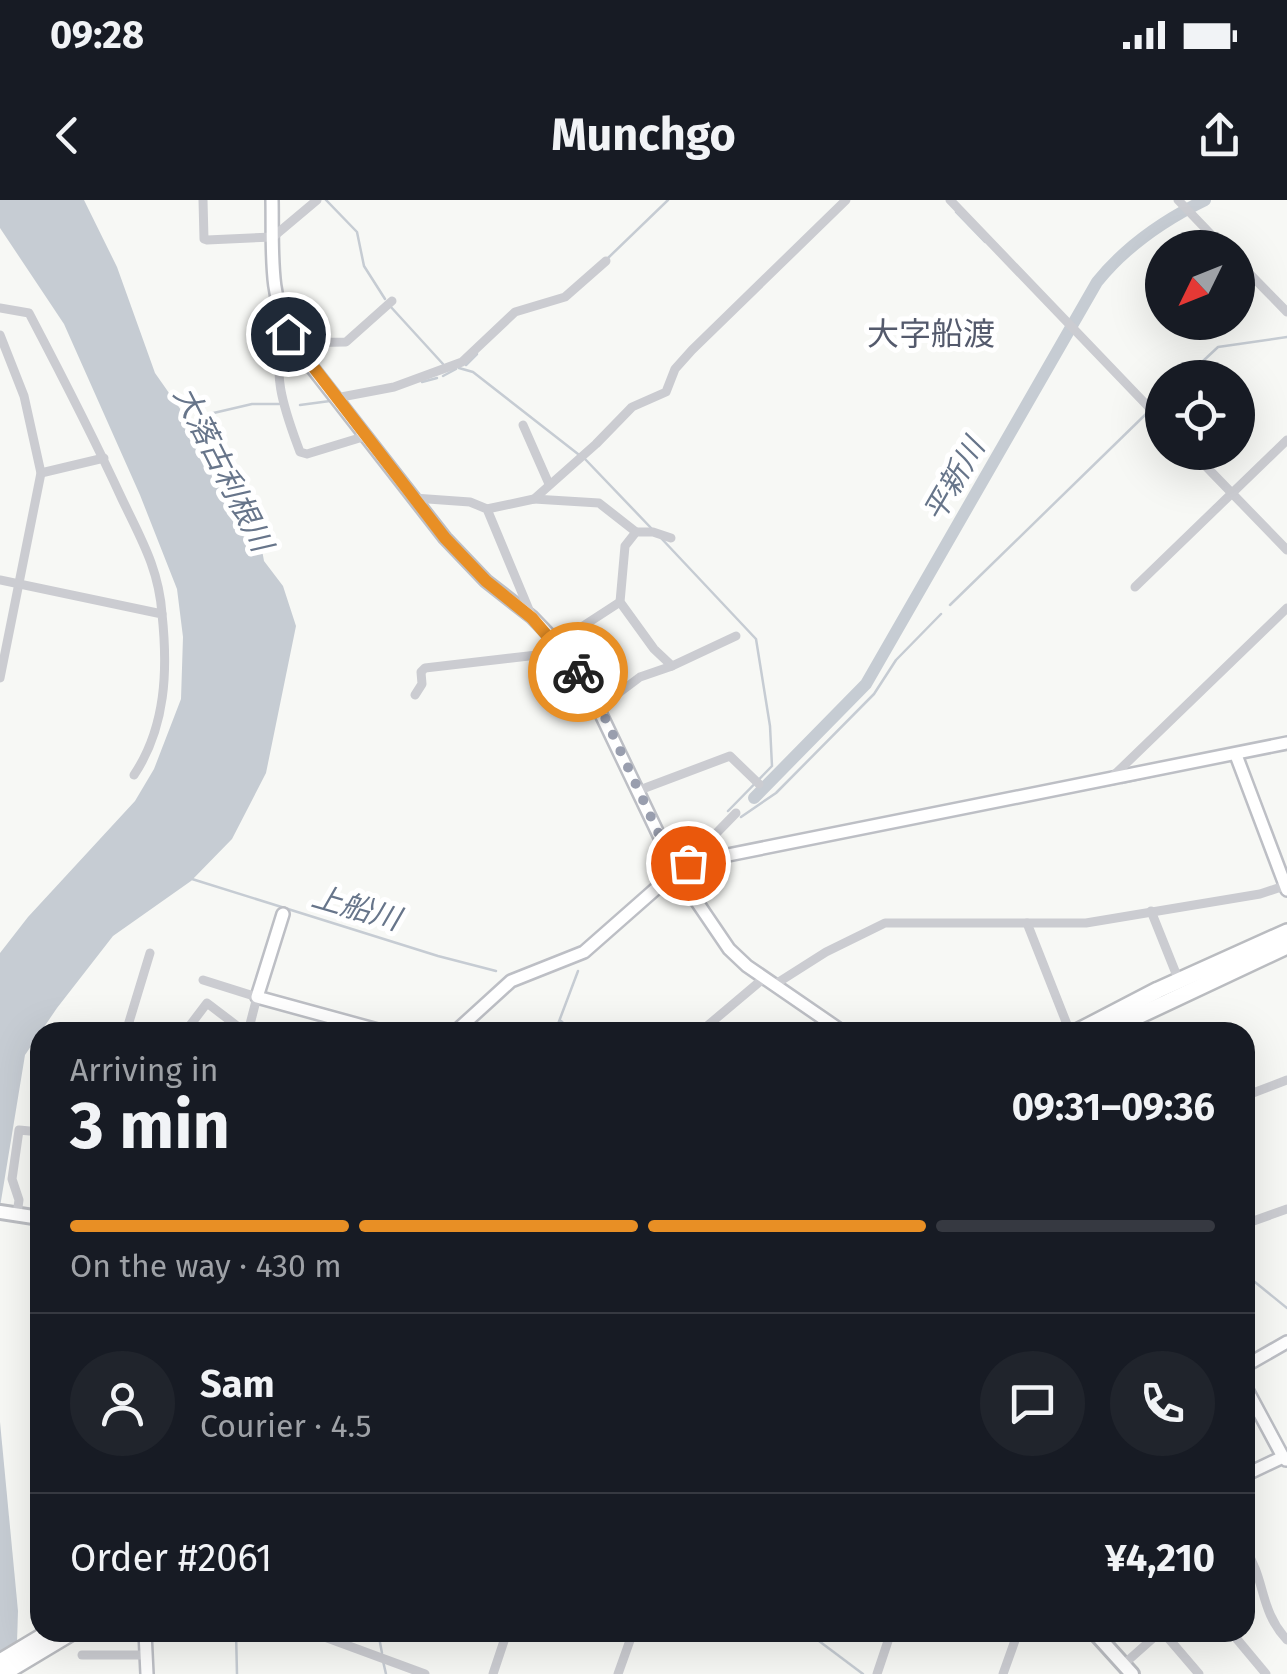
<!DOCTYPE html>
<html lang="en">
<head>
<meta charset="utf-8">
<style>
  :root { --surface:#171b24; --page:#20242c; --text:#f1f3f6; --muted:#9ea1a6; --line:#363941; --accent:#e88f25 }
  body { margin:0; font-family:"Fira Sans","Noto Sans JP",sans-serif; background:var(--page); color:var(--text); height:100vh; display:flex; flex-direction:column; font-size:38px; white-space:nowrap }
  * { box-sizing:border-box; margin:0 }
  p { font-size:32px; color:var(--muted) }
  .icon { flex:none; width:55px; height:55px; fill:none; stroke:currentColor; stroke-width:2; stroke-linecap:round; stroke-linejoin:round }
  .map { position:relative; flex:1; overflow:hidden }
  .panel { position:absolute; left:30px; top:822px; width:1225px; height:620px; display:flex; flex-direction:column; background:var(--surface); border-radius:30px; box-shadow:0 10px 40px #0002 }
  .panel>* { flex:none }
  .needle { width:65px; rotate:227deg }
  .buttons { position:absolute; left:1145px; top:30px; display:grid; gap:20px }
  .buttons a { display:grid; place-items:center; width:110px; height:110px; border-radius:50%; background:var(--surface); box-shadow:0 10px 40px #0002; font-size:50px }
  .pin { position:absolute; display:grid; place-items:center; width:85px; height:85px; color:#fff; margin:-42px; border:5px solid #fff; border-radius:50%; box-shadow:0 2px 10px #0007 }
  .courier { position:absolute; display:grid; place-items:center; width:100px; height:100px; margin:-50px; border:8px solid #e88f25; border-radius:50%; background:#fff; color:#222; box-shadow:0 2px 12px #0007 }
  .headline em { font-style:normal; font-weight:700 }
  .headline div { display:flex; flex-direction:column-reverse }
  .headline { display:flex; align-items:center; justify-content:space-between; height:170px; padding:0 40px }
  h1 { font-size:65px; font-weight:700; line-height:75px }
  .bar { display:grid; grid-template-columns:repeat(4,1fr); gap:15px 10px; align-content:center; height:120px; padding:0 40px }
  .bar i { height:12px; border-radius:8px; background:var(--line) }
  .bar .active { background:var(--accent) }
  .bar p { grid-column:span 4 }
  .line { display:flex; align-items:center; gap:25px; padding:0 40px; border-top:2px solid var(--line) }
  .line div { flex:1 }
  .round { display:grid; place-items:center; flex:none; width:105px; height:105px; border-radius:52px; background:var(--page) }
  .status { display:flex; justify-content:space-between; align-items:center; height:70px; padding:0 50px; background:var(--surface); direction:ltr }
  .status svg { height:28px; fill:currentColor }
  header { display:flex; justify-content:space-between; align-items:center; height:130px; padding:0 40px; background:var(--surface); font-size:45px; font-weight:700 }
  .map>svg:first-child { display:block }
  .water { fill:#c6ccd3 }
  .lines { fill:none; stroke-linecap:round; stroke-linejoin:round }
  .stream { stroke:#c6ccd3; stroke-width:2.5 }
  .river { stroke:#c6ccd3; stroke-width:12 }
  .secondary-casing { stroke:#bdbfc5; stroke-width:16 }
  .primary-casing { stroke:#bbbdc2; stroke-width:18 }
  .highway-casing { stroke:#babcc0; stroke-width:20 }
  .street { stroke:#cbccd1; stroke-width:9 }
  .secondary { stroke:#fff; stroke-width:11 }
  .primary { stroke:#fff; stroke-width:12 }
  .highway { stroke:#fff; stroke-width:15 }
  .done { stroke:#999eae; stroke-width:10; stroke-dasharray:0 18 }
  .route { stroke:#e88f25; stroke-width:12 }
  .labels { text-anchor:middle; stroke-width:10; stroke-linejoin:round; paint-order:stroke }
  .water-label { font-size:30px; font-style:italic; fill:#67758a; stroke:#fff }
  .quarter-label { font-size:32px; fill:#545a6c; stroke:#fff }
</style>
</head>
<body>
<div class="status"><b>09:28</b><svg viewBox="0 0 49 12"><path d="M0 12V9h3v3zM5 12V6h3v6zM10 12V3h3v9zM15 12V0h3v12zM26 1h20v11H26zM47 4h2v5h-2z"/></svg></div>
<header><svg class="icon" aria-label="back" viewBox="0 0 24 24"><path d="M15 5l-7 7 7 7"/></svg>Munchgo<svg class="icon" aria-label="share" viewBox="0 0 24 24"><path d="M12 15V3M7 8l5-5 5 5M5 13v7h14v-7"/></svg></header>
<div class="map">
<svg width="1287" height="1474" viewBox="0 0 1287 1474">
  <rect width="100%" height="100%" fill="#f7f8f5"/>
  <g class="water">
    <path d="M0,0H84L117,67L155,173L256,317L264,361L283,386L296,426L266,573L232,639L191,681L113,736L57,808L25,855L0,1007V753L28,717L135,601L154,569L181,499L183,437L177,389L140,295L64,124L0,28Z"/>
    <path d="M0,1222L18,1411L16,1474H0Z"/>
  </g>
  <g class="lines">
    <g class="stream">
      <path d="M326,0L357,32L364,66L385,99"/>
      <path d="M956,12L985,42"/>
      <path d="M608,58L668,0"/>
      <path d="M390,106L443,164"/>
      <path d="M466,165L477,154"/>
      <path d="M459,168L473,172L578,254"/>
      <path d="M443,176L456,169"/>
      <path d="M1185,178L1218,147L1287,137"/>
      <path d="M422,182L437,178"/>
      <path d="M300,205L330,201"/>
      <path d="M1154,206L1162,198"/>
      <path d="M205,215L252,204H279"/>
      <path d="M585,259L652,329"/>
      <path d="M661,338L756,439L770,526L772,566L728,611"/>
      <path d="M950,405L1147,213"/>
      <path d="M1122,583L1214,563"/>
      <path d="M1073,592L1115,584"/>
      <path d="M741,617L776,593L874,494L896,460L941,414"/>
      <path d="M864,632L885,629"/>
      <path d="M192,679L438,756L496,771"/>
      <path d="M561,821L572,832"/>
      <path d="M555,832L578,771"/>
      <path d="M1245,1074L1287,1108"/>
      <path d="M236,1432L237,1474"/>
      <path d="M378,1432L382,1453"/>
      <path d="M807,1432L863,1474"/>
      <path d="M383,1461L386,1474"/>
    </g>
    <path class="river" d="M754,598L866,484L1097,82C1126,46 1164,20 1205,0"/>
    <defs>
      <g id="secondary">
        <path d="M272,0C273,49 268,99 293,143L445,338L486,381L532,417L557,443L587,485L676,671L584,752L511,781L455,832"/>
        <path d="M1236,555L1287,690"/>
        <path d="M283,714L257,797L385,832"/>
        <path d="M843,832L747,766L729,749L676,671L688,663L1287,543"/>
        <path d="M1245,1166L1287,1142"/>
        <path d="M1245,1186L1283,1257"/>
        <path d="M1245,1275L1283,1257L1286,1260"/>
        <path d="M145,1432L147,1474"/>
      </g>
      <g id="primary">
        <path d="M0,1012L40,1018"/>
        <path d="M1094,1432L1132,1474"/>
      </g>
      <g id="highway">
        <path d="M1077,832L1158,790L1287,732"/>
        <path d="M1104,832L1287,746"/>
        <path d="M0,1462L50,1432"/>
        <path d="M2,1474L72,1432"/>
      </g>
    </defs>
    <use href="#secondary" class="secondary-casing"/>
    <use href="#primary" class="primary-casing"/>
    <use href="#highway" class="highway-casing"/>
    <g class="street">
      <path d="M203,0L204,39L207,40L273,37L317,0"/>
      <path d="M950,0L1162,221"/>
      <path d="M1178,0L1224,48"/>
      <path d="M1238,62L1287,112"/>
      <path d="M0,108L29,113C61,174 93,236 122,299C141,339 159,369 162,414"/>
      <path d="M289,134C266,166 288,219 300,252L307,254L366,236"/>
      <path d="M0,135L24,196L41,273L0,478"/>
      <path d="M293,143L346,142L392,101"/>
      <path d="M336,198L394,187L462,162L515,112L565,97L606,61"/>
      <path d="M523,225L549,284"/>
      <path d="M1192,252L1287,350"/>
      <path d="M41,273L104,258"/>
      <path d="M414,298L470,302L487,309L532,417"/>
      <path d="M534,299L599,303L636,332"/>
      <path d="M487,309L534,299L596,244L632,207L666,192L675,169L692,150L846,0"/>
      <path d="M671,338L653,332H636L625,346L620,402L654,449L672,466"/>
      <path d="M0,380L162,414C168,470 166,527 134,575"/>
      <path d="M1135,387L1287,240"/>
      <path d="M557,443L620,402"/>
      <path d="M415,495L422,484L421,472L425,468L563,452"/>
      <path d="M600,507L640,477L672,466L736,436"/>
      <path d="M1110,579L1287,408"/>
      <path d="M637,591L730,556L759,584"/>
      <path d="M701,660L699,651L736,613"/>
      <path d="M1151,711L1179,781"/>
      <path d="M1027,723L1070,832"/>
      <path d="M203,780L257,797L248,832"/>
      <path d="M774,785L826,752L885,723H1086L1260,694L1287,685"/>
      <path d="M126,832L150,753"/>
      <path d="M185,832L207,803L245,832"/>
      <path d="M700,832L764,778"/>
      <path d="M1245,896L1287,880"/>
      <path d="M17,1014L19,1000L12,979L19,930L40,932"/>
      <path d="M1245,1024L1287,1009"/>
      <path d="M1245,1349C1266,1380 1259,1410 1287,1440"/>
      <path d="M311,1432L425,1474"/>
      <path d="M1163,1432L1199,1474"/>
      <path d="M1231,1432L1266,1474"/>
      <path d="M82,1455H146"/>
      <path d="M1124,1464L1160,1432"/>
      <path d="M493,1474L507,1432"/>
      <path d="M618,1474L633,1432"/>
      <path d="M877,1474L891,1432"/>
      <path d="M1003,1474L1018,1432"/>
    </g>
    <use href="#secondary" class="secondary"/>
    <use href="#primary" class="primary"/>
    <use href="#highway" class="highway"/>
  </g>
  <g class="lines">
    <path class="done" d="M578,472L600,507L676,671L688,663"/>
    <path class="route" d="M288,134L445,338L486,381L532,418L578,472"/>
  </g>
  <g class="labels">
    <g class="water-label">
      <text transform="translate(223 269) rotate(63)" y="10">大落古利根川</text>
      <text transform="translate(954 280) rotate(-60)" y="10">平新川</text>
      <text transform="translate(356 708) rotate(16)" y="10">上船川</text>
    </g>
    <g class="quarter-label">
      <text x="931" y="145">大字船渡</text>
    </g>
  </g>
</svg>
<div class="buttons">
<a><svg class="needle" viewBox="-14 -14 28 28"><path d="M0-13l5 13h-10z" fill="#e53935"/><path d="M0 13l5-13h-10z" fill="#9ea1a6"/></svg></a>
<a><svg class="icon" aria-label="locate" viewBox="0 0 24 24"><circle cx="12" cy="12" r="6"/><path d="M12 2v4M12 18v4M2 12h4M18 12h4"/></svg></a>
</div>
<div class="pin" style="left:688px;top:663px;background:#ea580c"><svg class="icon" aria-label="bag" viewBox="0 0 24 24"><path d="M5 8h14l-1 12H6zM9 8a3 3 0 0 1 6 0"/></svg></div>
<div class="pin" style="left:288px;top:134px;background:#1f2937"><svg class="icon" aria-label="home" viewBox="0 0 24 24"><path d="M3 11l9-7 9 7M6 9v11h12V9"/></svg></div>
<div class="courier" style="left:578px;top:472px"><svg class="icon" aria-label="bike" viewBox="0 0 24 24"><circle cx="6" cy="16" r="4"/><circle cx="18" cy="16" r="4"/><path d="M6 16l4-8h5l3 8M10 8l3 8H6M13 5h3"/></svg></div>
<section class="panel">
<div class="headline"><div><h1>3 min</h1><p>Arriving in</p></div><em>09:31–09:36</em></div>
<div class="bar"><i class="active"></i><i class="active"></i><i class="active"></i><i></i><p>On the way · 430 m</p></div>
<div class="line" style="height:180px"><a class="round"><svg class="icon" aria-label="person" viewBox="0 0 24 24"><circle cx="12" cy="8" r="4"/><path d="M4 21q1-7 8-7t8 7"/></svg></a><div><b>Sam</b><p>Courier · 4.5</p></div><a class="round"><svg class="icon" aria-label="chat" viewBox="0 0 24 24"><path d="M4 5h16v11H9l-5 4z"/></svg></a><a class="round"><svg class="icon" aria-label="phone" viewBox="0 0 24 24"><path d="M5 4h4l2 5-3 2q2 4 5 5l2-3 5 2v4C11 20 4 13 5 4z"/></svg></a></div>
<div class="line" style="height:130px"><div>Order #2061</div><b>¥4,210</b></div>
</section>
</div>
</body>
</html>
